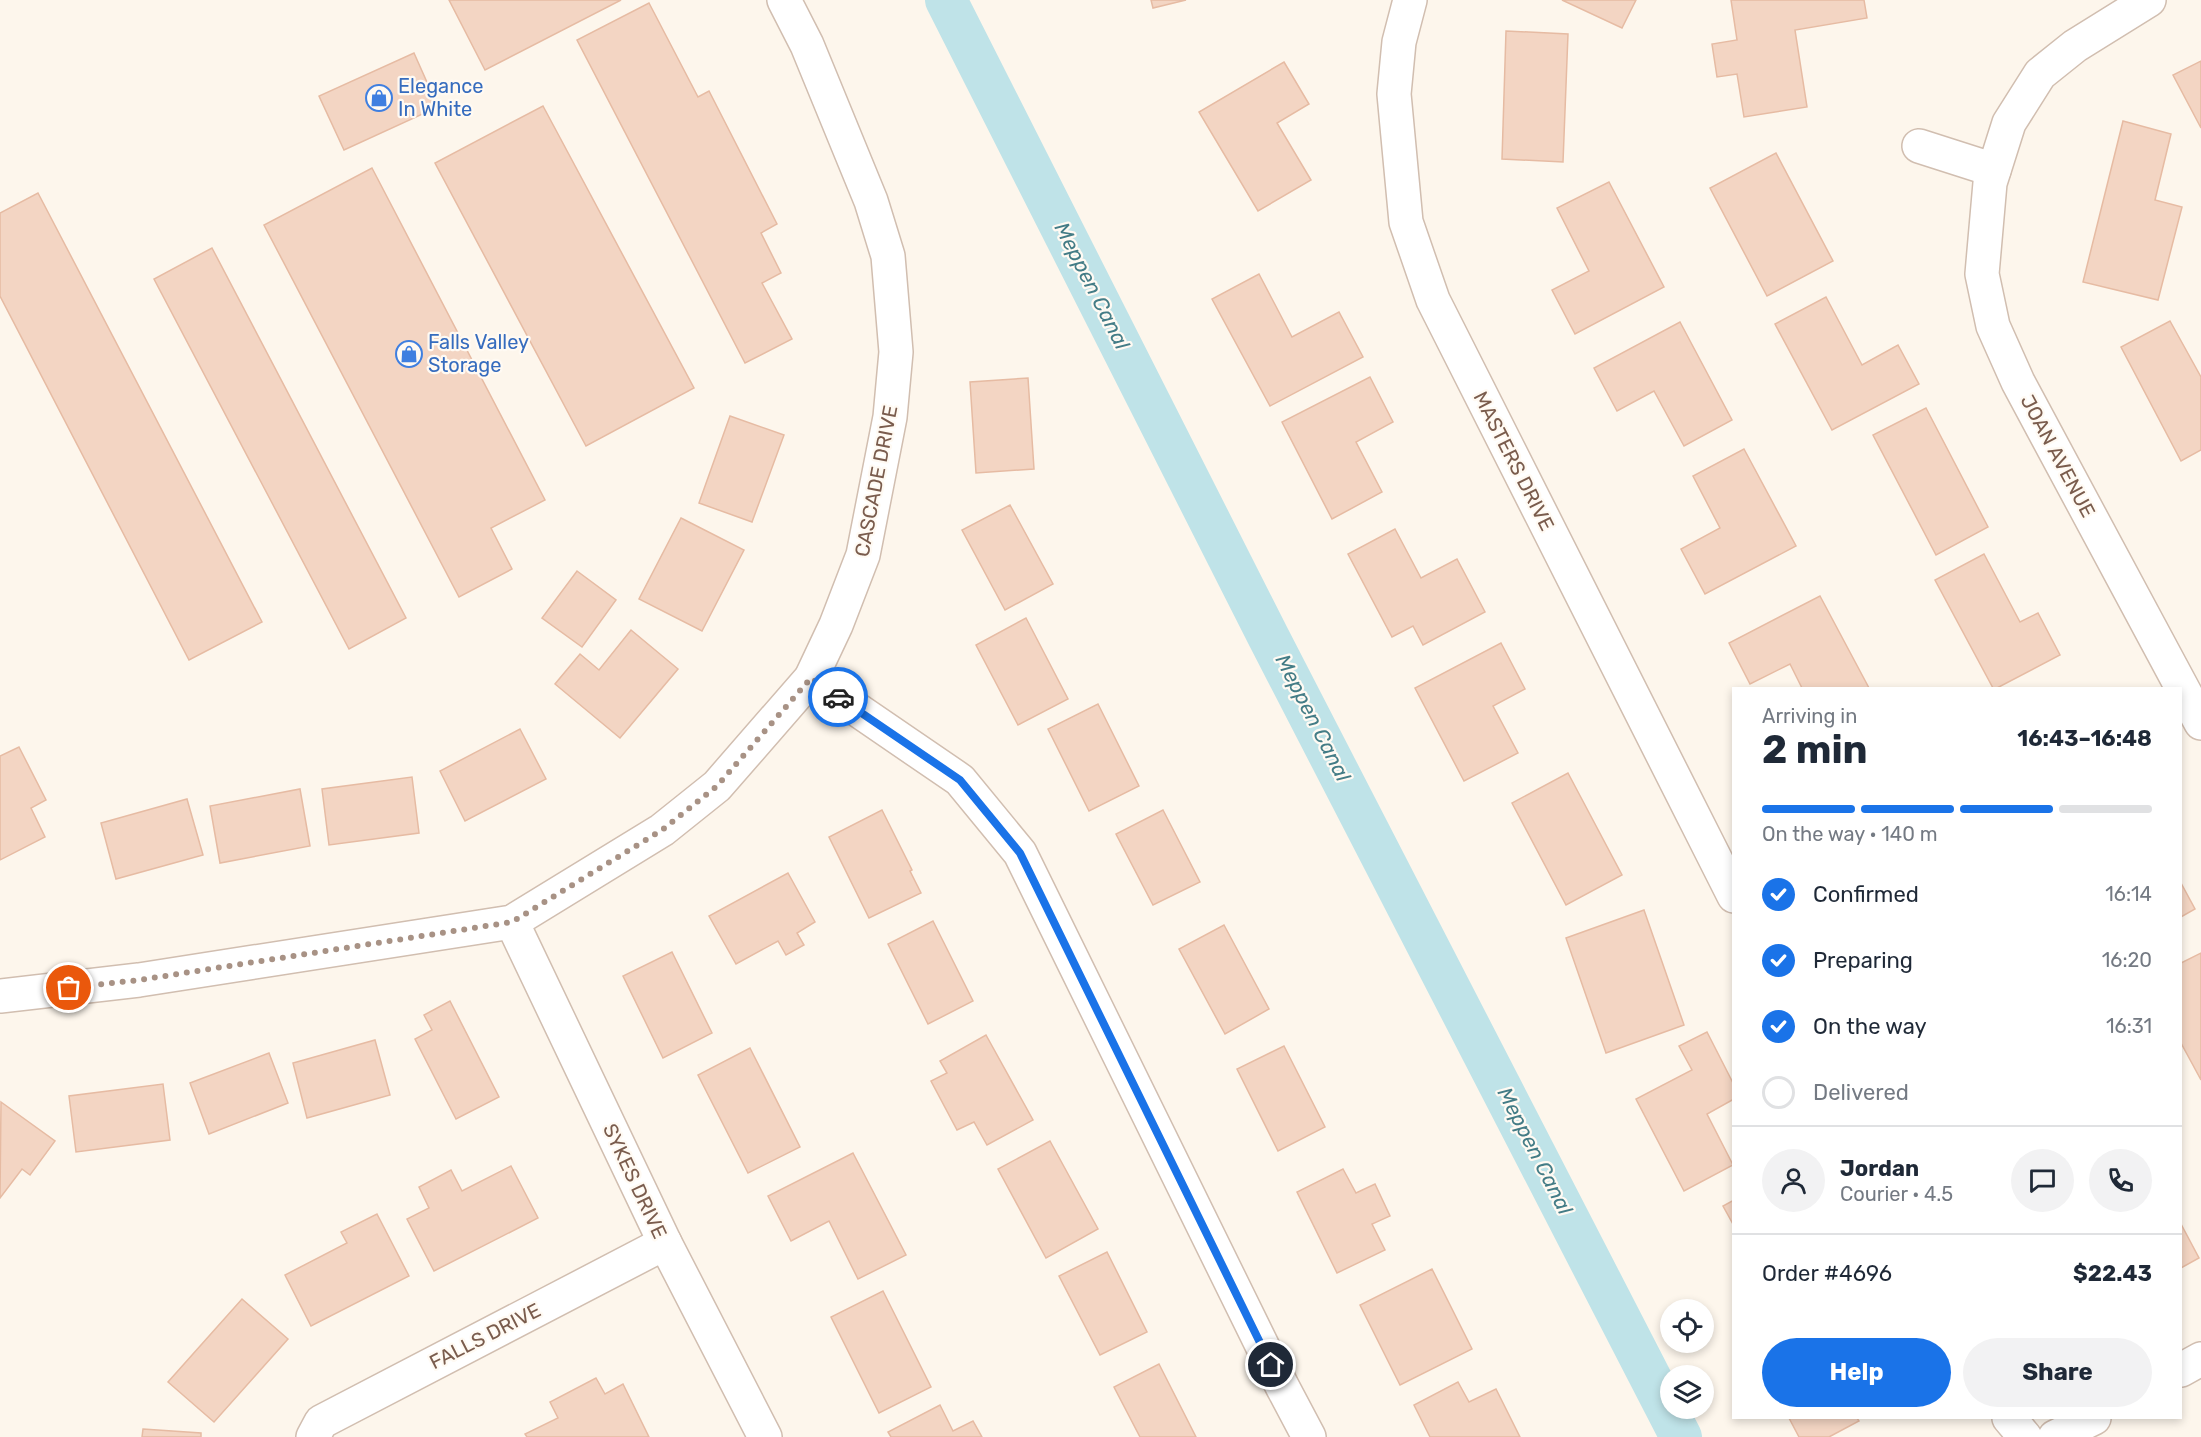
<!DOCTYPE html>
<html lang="en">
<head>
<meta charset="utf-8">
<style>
  :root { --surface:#fff; --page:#f2f2f3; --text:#1f2937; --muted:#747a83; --line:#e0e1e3; --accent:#1a73e8 }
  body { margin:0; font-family:Rubik,sans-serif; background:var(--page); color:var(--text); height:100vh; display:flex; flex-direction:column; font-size:22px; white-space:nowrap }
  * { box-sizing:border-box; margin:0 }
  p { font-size:20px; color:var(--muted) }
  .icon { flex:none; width:33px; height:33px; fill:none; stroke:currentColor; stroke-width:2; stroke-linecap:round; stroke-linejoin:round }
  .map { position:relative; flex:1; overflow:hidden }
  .drawer { position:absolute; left:1732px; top:687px; width:450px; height:732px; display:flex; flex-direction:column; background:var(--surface); border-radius:0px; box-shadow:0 3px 9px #0003 }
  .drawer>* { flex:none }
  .controls { position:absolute; left:1660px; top:1299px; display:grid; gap:12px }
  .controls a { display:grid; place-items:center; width:54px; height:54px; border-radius:50%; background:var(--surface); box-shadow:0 3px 9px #0003; font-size:30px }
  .pin { position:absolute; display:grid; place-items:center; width:51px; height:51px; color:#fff; margin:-26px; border:3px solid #fff; border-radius:50%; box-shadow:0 2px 6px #0007 }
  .courier { position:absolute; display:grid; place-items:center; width:60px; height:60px; margin:-30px; border:4px solid #1a73e8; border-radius:50%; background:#fff; color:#222; box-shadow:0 2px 8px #0007 }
  .headline em { font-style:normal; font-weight:700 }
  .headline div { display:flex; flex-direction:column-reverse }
  .headline { display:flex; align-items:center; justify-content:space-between; height:102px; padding:0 30px }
  h1 { font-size:39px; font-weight:700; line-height:45px }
  .bar { display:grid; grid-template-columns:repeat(4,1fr); gap:9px 6px; align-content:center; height:72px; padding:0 30px }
  .bar i { height:8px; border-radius:4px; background:var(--line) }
  .bar .current { background:var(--accent) }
  .bar p { grid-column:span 4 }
  .line { display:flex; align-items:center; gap:15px; padding:0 30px; border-top:2px solid var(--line) }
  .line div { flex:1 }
  .round { display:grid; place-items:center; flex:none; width:63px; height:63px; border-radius:32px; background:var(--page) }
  ol { padding:0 30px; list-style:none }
  li { display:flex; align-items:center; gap:18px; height:66px }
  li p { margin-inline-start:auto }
  li .icon { padding:6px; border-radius:50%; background:var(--accent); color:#fff; stroke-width:4 }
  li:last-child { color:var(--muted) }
  li i { width:33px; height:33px; border:3px solid var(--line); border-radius:50% }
  .button { display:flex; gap:12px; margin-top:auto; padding:12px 30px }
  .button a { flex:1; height:69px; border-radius:36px; background:var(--accent); color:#fff; font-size:24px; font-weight:700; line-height:69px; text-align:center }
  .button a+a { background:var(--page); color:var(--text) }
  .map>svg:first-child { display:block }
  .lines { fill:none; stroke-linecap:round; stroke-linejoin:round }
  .canal { stroke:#bfe3e8; stroke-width:42 }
  .building { fill:#f3d5c3; stroke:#e6bba3; stroke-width:1.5 }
  .minor-casing { stroke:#d1beb0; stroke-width:36 }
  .minor { stroke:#fff; stroke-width:33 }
  .done { stroke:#a89285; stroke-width:6; stroke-dasharray:0 10.8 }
  .route { stroke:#1a73e8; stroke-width:8 }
  .labels { text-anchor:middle; stroke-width:4.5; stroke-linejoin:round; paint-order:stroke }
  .shop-label { font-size:20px; fill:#366cbe; stroke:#fffaf3; text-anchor:start }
  .street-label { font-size:20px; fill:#7a5c4d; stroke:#fffaf3 }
  .water-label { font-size:21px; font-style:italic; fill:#437c86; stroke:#fffaf3 }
</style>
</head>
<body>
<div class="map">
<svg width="2201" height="1437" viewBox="0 0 2201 1437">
  <rect width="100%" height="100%" fill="#fdf6ec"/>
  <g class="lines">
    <path class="canal" d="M946,0L1269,638L1681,1437"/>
  </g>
  <g class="building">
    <path d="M449,0H621L485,70Z"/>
    <path d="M1151,0H1186L1153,8Z"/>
    <path d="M1562,0H1636L1622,28Z"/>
    <path d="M1731,0H1864L1867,18L1795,30L1807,107L1744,117L1737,74L1717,77L1712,44L1737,40Z"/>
    <path d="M649,3L698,97L709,91L777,224L761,233L781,273L762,283L792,339L745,363L577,40Z"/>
    <path d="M1506,31L1568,34L1563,162L1502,159Z"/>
    <path d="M414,53L438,107L344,150L319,96Z"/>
    <path d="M2201,61V128L2173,75Z"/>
    <path d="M1284,62L1309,104L1277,123L1311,180L1258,211L1199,112Z"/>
    <path d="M543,106L694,388L586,446L435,163Z"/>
    <path d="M2123,121L2171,134L2155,200L2182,207L2158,300L2083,282Z"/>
    <path d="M1776,153L1833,261L1767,296L1710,188Z"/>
    <path d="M372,168L545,500L491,528L512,569L459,597L264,225Z"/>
    <path d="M1609,182L1664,287L1575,334L1552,290L1589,271L1557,208Z"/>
    <path d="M38,193L262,622L189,660L0,296V213Z"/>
    <path d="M212,248L406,618L349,649L154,279Z"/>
    <path d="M1259,274L1292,337L1339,312L1363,357L1270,406L1212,299Z"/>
    <path d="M1826,297L1862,365L1898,345L1919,384L1832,430L1775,324Z"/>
    <path d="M2170,321L2201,377V450L2181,461L2121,347Z"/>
    <path d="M1680,322L1732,420L1684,446L1654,391L1617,411L1594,368Z"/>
    <path d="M1370,377L1393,422L1356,442L1382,492L1332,519L1282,422Z"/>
    <path d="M1028,378L1034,469L976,473L970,382Z"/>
    <path d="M1926,408L1988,527L1936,555L1873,435Z"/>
    <path d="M730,416L784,435L752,522L699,503Z"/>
    <path d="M1744,449L1796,546L1705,594L1681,549L1720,528L1693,476Z"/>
    <path d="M1010,505L1053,584L1005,610L962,530Z"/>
    <path d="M681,518L744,550L702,631L639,599Z"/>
    <path d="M1395,529L1421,578L1457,559L1485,612L1423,645L1413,626L1392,637L1348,554Z"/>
    <path d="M1984,554L2020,622L2038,613L2060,655L1997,688H1993L1935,580Z"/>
    <path d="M577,571L616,600L582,647L542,618Z"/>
    <path d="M1820,596L1869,688H1802L1790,664L1750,684L1729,643Z"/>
    <path d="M1026,618L1068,699L1018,725L976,645Z"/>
    <path d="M631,630L678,669L620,738L555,684L580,654L599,670Z"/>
    <path d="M1501,643L1525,689L1493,706L1518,753L1464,781L1415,688Z"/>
    <path d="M1098,704L1139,786L1089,811L1048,729Z"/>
    <path d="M520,729L546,779L465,821L440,771Z"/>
    <path d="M19,747L46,800L31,808L45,837L0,860V756Z"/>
    <path d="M1568,773L1622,875L1566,905L1512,803Z"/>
    <path d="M412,777L419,833L329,845L322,789Z"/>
    <path d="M300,789L310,846L220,863L210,806Z"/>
    <path d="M187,799L203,855L116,879L101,823Z"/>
    <path d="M882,810L912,870L910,871L921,893L869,918L829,837Z"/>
    <path d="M1163,810L1200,882L1153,905L1116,834Z"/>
    <path d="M788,873L815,922L797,933L804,945L786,955L778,941L736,964L709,916Z"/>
    <path d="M2181,883L2195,909L2181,917Z"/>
    <path d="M1644,910L1684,1025L1606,1053L1566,938Z"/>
    <path d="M933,921L973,1001L928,1024L888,944Z"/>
    <path d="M1224,925L1269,1009L1225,1034L1179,949Z"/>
    <path d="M672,952L712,1033L663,1058L623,976Z"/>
    <path d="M2201,953V1080L2181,1043V963Z"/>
    <path d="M450,1001L499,1097L456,1119L415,1039L432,1030L424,1015Z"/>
    <path d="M1707,1032L1734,1085V1099L1707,1114L1733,1165L1684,1191L1636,1099L1692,1070L1679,1046Z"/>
    <path d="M986,1035L1033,1120L987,1145L974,1122L957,1130L931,1081L947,1073L940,1061Z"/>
    <path d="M375,1040L390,1095L307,1118L293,1063Z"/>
    <path d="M1284,1046L1325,1127L1278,1151L1237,1069Z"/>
    <path d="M750,1048L800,1147L748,1173L698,1075Z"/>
    <path d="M269,1053L288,1103L209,1134L190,1083Z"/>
    <path d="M163,1084L170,1140L76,1152L69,1096Z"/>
    <path d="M1,1102L55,1141L30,1175L22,1169L0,1198Z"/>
    <path d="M1050,1141L1098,1229L1046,1258L998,1169Z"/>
    <path d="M853,1153L906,1255L858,1279L829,1221L791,1241L768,1196Z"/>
    <path d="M511,1166L538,1218L434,1271L407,1219L429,1208L419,1187L451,1170L462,1191Z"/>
    <path d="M1343,1169L1356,1193L1375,1184L1390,1216L1372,1224L1385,1250L1337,1273L1297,1192Z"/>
    <path d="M1734,1200V1226L1723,1206Z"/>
    <path d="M377,1214L409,1276L311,1326L285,1275L347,1243L341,1232Z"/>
    <path d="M2181,1224L2199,1258L2181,1268Z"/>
    <path d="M1107,1252L1147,1332L1100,1355L1059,1276Z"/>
    <path d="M1432,1269L1472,1349L1400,1385L1360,1305Z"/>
    <path d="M883,1291L931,1387L879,1413L831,1317Z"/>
    <path d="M242,1299L288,1339L214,1422L168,1382Z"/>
    <path d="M1159,1364L1196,1437H1140L1114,1387Z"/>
    <path d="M596,1378L605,1394L623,1384L649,1437H527L525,1434L558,1418L550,1402Z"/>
    <path d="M1458,1382L1469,1402L1496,1389L1520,1437H1430L1414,1405Z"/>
    <path d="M940,1405L953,1431L973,1421L982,1437H891L888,1432Z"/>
    <path d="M1789,1418H1857L1859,1421L1829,1437H1799Z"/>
    <path d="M143,1429L201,1433V1437H142Z"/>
  </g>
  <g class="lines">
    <defs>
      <g id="minor">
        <path d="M1410,0L1399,42L1394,94L1406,222L1433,300L1734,896"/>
        <path d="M2149,0L2075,46L2040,74L2009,123L1990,183L1982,274L1993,326L2018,382L2201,723"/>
        <path d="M1919,146L1994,170"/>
        <path d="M811,678L960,780L1020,853L1282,1386L1309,1437"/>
        <path d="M512,922L665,1243L765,1437"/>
        <path d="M0,996L139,980L512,922L662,830L717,786L811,678L836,625L863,555L890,417L896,352L888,256L871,201L807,45L784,0"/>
        <path d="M2181,1370L2201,1359"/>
        <path d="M2009,1418L2025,1437"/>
        <path d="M313,1437L321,1422L665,1243"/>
        <path d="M2055,1437L2094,1418"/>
      </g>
    </defs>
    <use href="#minor" class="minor-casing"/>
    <use href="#minor" class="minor"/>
  </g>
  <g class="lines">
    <path class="done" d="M69,988L139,980L512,922L662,830L717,786L811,678L838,697"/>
    <path class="route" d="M838,697L960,780L1020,853L1271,1365"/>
  </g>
  <defs>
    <symbol id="shop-ring" viewBox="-11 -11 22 22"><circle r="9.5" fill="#fffaf3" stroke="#3f7fe0" stroke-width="1.5"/><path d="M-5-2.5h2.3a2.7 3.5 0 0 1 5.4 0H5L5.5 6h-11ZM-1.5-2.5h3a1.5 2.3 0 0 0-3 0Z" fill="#3f7fe0"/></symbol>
  </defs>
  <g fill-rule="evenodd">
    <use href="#shop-ring" x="364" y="83" width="30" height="30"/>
    <use href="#shop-ring" x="394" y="339" width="30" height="30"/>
  </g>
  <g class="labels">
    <g class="shop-label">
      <text x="398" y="93">Elegance<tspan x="398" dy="23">In White</tspan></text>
      <text x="428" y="349">Falls Valley<tspan x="428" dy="23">Storage</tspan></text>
    </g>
    <g class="street-label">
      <text transform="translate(2058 456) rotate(62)" y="7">JOAN AVENUE</text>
      <text transform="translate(1514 461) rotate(63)" y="7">MASTERS DRIVE</text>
      <text transform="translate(876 481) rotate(-79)" y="7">CASCADE DRIVE</text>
      <text transform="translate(635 1181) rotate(65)" y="7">SYKES DRIVE</text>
      <text transform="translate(485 1336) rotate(-27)" y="7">FALLS DRIVE</text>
    </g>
    <g class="water-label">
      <text transform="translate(1092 286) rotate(63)" y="7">Meppen Canal</text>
      <text transform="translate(1313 718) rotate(63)" y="7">Meppen Canal</text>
      <text transform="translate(1535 1151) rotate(63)" y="7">Meppen Canal</text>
    </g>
  </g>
</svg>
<div class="controls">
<a><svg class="icon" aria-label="locate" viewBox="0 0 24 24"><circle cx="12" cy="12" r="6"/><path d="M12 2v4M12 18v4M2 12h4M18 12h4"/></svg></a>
<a><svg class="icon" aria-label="layers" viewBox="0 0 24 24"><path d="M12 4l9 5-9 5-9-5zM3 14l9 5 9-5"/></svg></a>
</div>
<div class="pin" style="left:69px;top:988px;background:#ea580c"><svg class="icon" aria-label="bag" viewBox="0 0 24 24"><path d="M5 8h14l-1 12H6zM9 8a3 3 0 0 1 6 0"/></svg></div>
<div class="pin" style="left:1271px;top:1365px;background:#1f2937"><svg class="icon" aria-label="home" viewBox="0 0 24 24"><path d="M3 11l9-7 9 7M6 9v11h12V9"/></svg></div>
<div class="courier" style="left:838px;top:697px"><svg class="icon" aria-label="car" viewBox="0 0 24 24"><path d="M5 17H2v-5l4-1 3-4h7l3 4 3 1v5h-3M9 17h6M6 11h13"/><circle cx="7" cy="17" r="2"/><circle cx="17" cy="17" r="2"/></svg></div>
<section class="drawer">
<div class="headline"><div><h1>2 min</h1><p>Arriving in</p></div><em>16:43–16:48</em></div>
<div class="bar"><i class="current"></i><i class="current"></i><i class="current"></i><i></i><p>On the way · 140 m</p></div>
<ol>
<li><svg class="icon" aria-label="check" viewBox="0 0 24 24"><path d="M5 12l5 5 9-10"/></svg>Confirmed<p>16:14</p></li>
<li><svg class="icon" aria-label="check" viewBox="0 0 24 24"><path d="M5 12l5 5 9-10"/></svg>Preparing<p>16:20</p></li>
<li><svg class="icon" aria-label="check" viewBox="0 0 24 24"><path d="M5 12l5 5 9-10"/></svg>On the way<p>16:31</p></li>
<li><i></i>Delivered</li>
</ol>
<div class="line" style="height:108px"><a class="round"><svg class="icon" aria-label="person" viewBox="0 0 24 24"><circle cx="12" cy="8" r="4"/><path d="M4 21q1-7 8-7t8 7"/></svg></a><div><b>Jordan</b><p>Courier · 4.5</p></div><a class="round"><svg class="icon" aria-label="chat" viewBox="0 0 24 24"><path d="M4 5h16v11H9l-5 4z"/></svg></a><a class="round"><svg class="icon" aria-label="phone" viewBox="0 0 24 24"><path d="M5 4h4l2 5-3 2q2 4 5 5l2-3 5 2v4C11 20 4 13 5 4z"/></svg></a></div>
<div class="line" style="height:78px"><div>Order #4696</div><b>$22.43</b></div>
<div class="button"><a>Help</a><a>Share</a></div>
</section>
</div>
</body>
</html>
